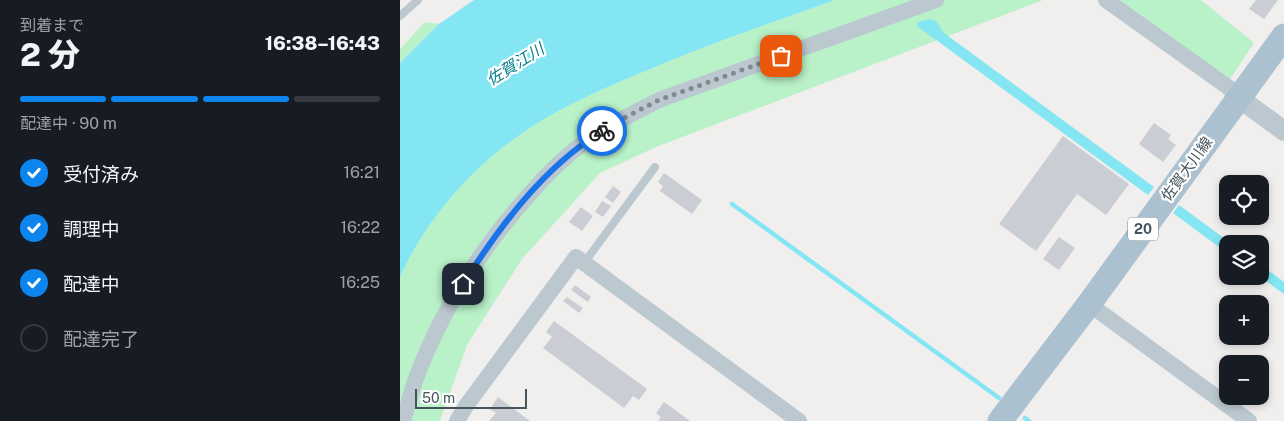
<!DOCTYPE html>
<html lang="ja">
<head>
<meta charset="utf-8">
<style>
  :root { --surface:#171b24; --page:#20242c; --text:#f1f3f6; --muted:#9ea1a6; --line:#363941; --accent:#0c85ee }
  body { margin:0; font-family:"Public Sans","Noto Sans JP",sans-serif; background:var(--page); color:var(--text); height:100vh; display:flex; flex-direction:column; font-size:19px; white-space:nowrap }
  * { box-sizing:border-box; margin:0 }
  p { font-size:16px; color:var(--muted) }
  .icon { flex:none; width:28px; height:28px; fill:none; stroke:currentColor; stroke-width:2; stroke-linecap:round; stroke-linejoin:round }
  .map { position:relative; flex:1; overflow:hidden }
  .details { display:flex; flex-direction:column; background:var(--surface); width:400px }
  .details>* { flex:none }
  .buttons { position:absolute; left:819px; top:175px; display:grid; gap:10px }
  .buttons a { display:grid; place-items:center; width:50px; height:50px; border-radius:10px; background:var(--surface); box-shadow:0 2px 8px #0003; font-size:25px }
  .scale { position:absolute; left:15px; bottom:12px; width:112px; box-sizing:border-box; padding-left:5px; border:2px solid #45545d; border-top:0; font-size:14px; line-height:18px; white-space:nowrap; color:#45545d; -webkit-text-stroke:4px #fff; paint-order:stroke }
  .pin { position:absolute; display:grid; place-items:center; width:42px; height:42px; color:#fff; margin:-21px; border-radius:10px; box-shadow:0 2px 8px #0006 }
  .courier { position:absolute; display:grid; place-items:center; width:50px; height:50px; margin:-25px; border:4px solid #1a73e8; border-radius:50%; background:#fff; color:#222; box-shadow:0 1px 6px #0007 }
  .headline em { font-style:normal; font-weight:800 }
  .headline div { display:flex; flex-direction:column-reverse }
  .headline { display:flex; align-items:center; justify-content:space-between; height:85px; padding:0 20px }
  h1 { font-size:32px; font-weight:800; line-height:38px }
  .bar { display:grid; grid-template-columns:repeat(4,1fr); gap:8px 5px; align-content:center; height:60px; padding:0 20px }
  .bar i { height:6px; border-radius:4px; background:var(--line) }
  .bar .current { background:var(--accent) }
  .bar p { grid-column:span 4 }
  ol { padding:0 20px; list-style:none }
  li { display:flex; align-items:center; gap:15px; height:55px }
  li p { margin-inline-start:auto }
  li .icon { padding:5px; border-radius:50%; background:var(--accent); color:#fff; stroke-width:4 }
  li:last-child { color:var(--muted) }
  li i { width:28px; height:28px; border:2px solid var(--line); border-radius:50% }
  main { display:flex; flex:1; min-height:0 }
  .map>svg:first-child { display:block }
  .green { fill:#b9f2c9 }
  .water { fill:#83e6f2 }
  .lines { fill:none; stroke-linecap:round; stroke-linejoin:round }
  .stream { stroke:#83e6f2; stroke-width:4.5 }
  .building { fill:#caced4 }
  .service { stroke:#bbc8cf; stroke-width:8 }
  .minor { stroke:#bbc8cf; stroke-width:16 }
  .tertiary { stroke:#bbc8cf; stroke-width:20 }
  .primary { stroke:#acc1cf; stroke-width:25 }
  .done { stroke:#818a90; stroke-width:5; stroke-dasharray:0 9 }
  .route { stroke:#1a73e8; stroke-width:6 }
  .labels { text-anchor:middle; stroke-width:4.5; stroke-linejoin:round; paint-order:stroke }
  .shield { fill:#fff; stroke:#7d878e; stroke-width:1 }
  .shield-label { font-size:14px; font-weight:bold; fill:#45545d }
  .street-label { font-size:15px; fill:#45545d; stroke:#fff }
  .water-label { font-size:16px; font-style:italic; fill:#067c8b; stroke:#fff }
</style>
</head>
<body>
<main>
<section class="details">
<div class="headline"><div><h1>2 分</h1><p>到着まで</p></div><em>16:38–16:43</em></div>
<div class="bar"><i class="current"></i><i class="current"></i><i class="current"></i><i></i><p>配達中 · 90 m</p></div>
<ol>
<li><svg class="icon" aria-label="check" viewBox="0 0 24 24"><path d="M5 12l5 5 9-10"/></svg>受付済み<p>16:21</p></li>
<li><svg class="icon" aria-label="check" viewBox="0 0 24 24"><path d="M5 12l5 5 9-10"/></svg>調理中<p>16:22</p></li>
<li><svg class="icon" aria-label="check" viewBox="0 0 24 24"><path d="M5 12l5 5 9-10"/></svg>配達中<p>16:25</p></li>
<li><i></i>配達完了</li>
</ol>
</section>
<div class="map">
<svg width="884" height="421" viewBox="0 0 884 421">
  <rect width="100%" height="100%" fill="#f1eeee"/>
  <g class="green">
    <path d="M435,0H643L256,147L200,173L122,259L67,345L40,421H0V277C21,230 57,185 97,152C138,118 187,95 236,75C301,47 368,24 435,0Z"/>
    <path d="M720,0H801L854,43L830,79Z"/>
    <path d="M25,22L39,24L0,63V49Z"/>
  </g>
  <g class="water">
    <path d="M74,0H435C368,24 301,47 236,75C187,95 138,118 97,152C57,185 21,230 0,277V63L39,24Z"/>
    <path d="M529,19L536,21L544,33L754,187L748,195L517,26L518,22Z"/>
    <path d="M779,205L832,244H828L827,253L773,213Z"/>
    <path d="M860,264L884,282V294L859,276Z"/>
  </g>
  <g class="lines">
    <g class="stream">
      <path d="M332,204L599,398"/>
      <path d="M625,418L629,421"/>
    </g>
  </g>
  <g class="building">
    <path d="M856,0H878L864,19L849,9Z"/>
    <path d="M754,123L771,135L768,139L776,145L763,162L739,144Z"/>
    <path d="M663,136L729,184L706,215L677,194L636,251L599,224Z"/>
    <path d="M264,173L302,200L292,214L260,191L263,186L258,182Z"/>
    <path d="M213,186L221,192L213,203L205,197Z"/>
    <path d="M202,201L211,206L203,217L195,212Z"/>
    <path d="M181,207L193,216L182,231L169,222Z"/>
    <path d="M659,237L675,248L659,270L643,259Z"/>
    <path d="M175,285L191,297L188,302L171,290Z"/>
    <path d="M167,297L183,308L179,313L163,301Z"/>
    <path d="M154,321L247,389L239,400L233,396L224,408L143,348L152,337L146,332Z"/>
    <path d="M98,397L130,421H89L96,413L90,409Z"/>
    <path d="M264,402L290,421H258L261,417L256,413Z"/>
  </g>
  <g class="lines">
    <g class="service">
      <path d="M0,16L18,0"/>
      <path d="M184,263L255,167"/>
    </g>
    <g class="minor">
      <path d="M706,0L828,87L839,98"/>
      <path d="M689,304L849,421"/>
      <path d="M3,421C7,408 11,394 15,381C40,313 80,250 128,196C145,176 164,157 186,141C209,125 234,113 259,100L536,0"/>
      <path d="M57,421L66,406L176,257L399,421"/>
    </g>
    <path class="tertiary" d="M839,98L884,131"/>
    <path class="primary" d="M600,421L689,304L884,36"/>
  </g>
  <g class="lines">
    <path class="done" d="M202,131L224,118L259,100L381,56"/>
    <path class="route" d="M63,284C100,226 143,168 202,131"/>
  </g>
  <g class="labels">
    <rect class="shield" x="728" y="217.5" width="30" height="23" rx="4"/>
    <g class="shield-label">
      <text x="743" y="234">20</text>
    </g>
    <g class="street-label">
      <text transform="translate(787 169) rotate(-54)" y="5">佐賀大川線</text>
    </g>
    <g class="water-label">
      <text transform="translate(115 64) rotate(-32)" y="6">佐賀江川</text>
    </g>
  </g>
</svg>
<div class="buttons">
<a><svg class="icon" aria-label="locate" viewBox="0 0 24 24"><circle cx="12" cy="12" r="6"/><path d="M12 2v4M12 18v4M2 12h4M18 12h4"/></svg></a>
<a><svg class="icon" aria-label="layers" viewBox="0 0 24 24"><path d="M12 4l9 5-9 5-9-5zM3 14l9 5 9-5"/></svg></a>
<a>+</a>
<a>−</a>
</div>
<div class="scale">50 m</div>
<div class="pin" style="left:381px;top:56px;background:#ea580c"><svg class="icon" aria-label="bag" viewBox="0 0 24 24"><path d="M5 8h14l-1 12H6zM9 8a3 3 0 0 1 6 0"/></svg></div>
<div class="pin" style="left:63px;top:284px;background:#1f2937"><svg class="icon" aria-label="home" viewBox="0 0 24 24"><path d="M3 11l9-7 9 7M6 9v11h12V9"/></svg></div>
<div class="courier" style="left:202px;top:131px"><svg class="icon" aria-label="bike" viewBox="0 0 24 24"><circle cx="6" cy="16" r="4"/><circle cx="18" cy="16" r="4"/><path d="M6 16l4-8h5l3 8M10 8l3 8H6M13 5h3"/></svg></div>
</div>
</main>
</body>
</html>
